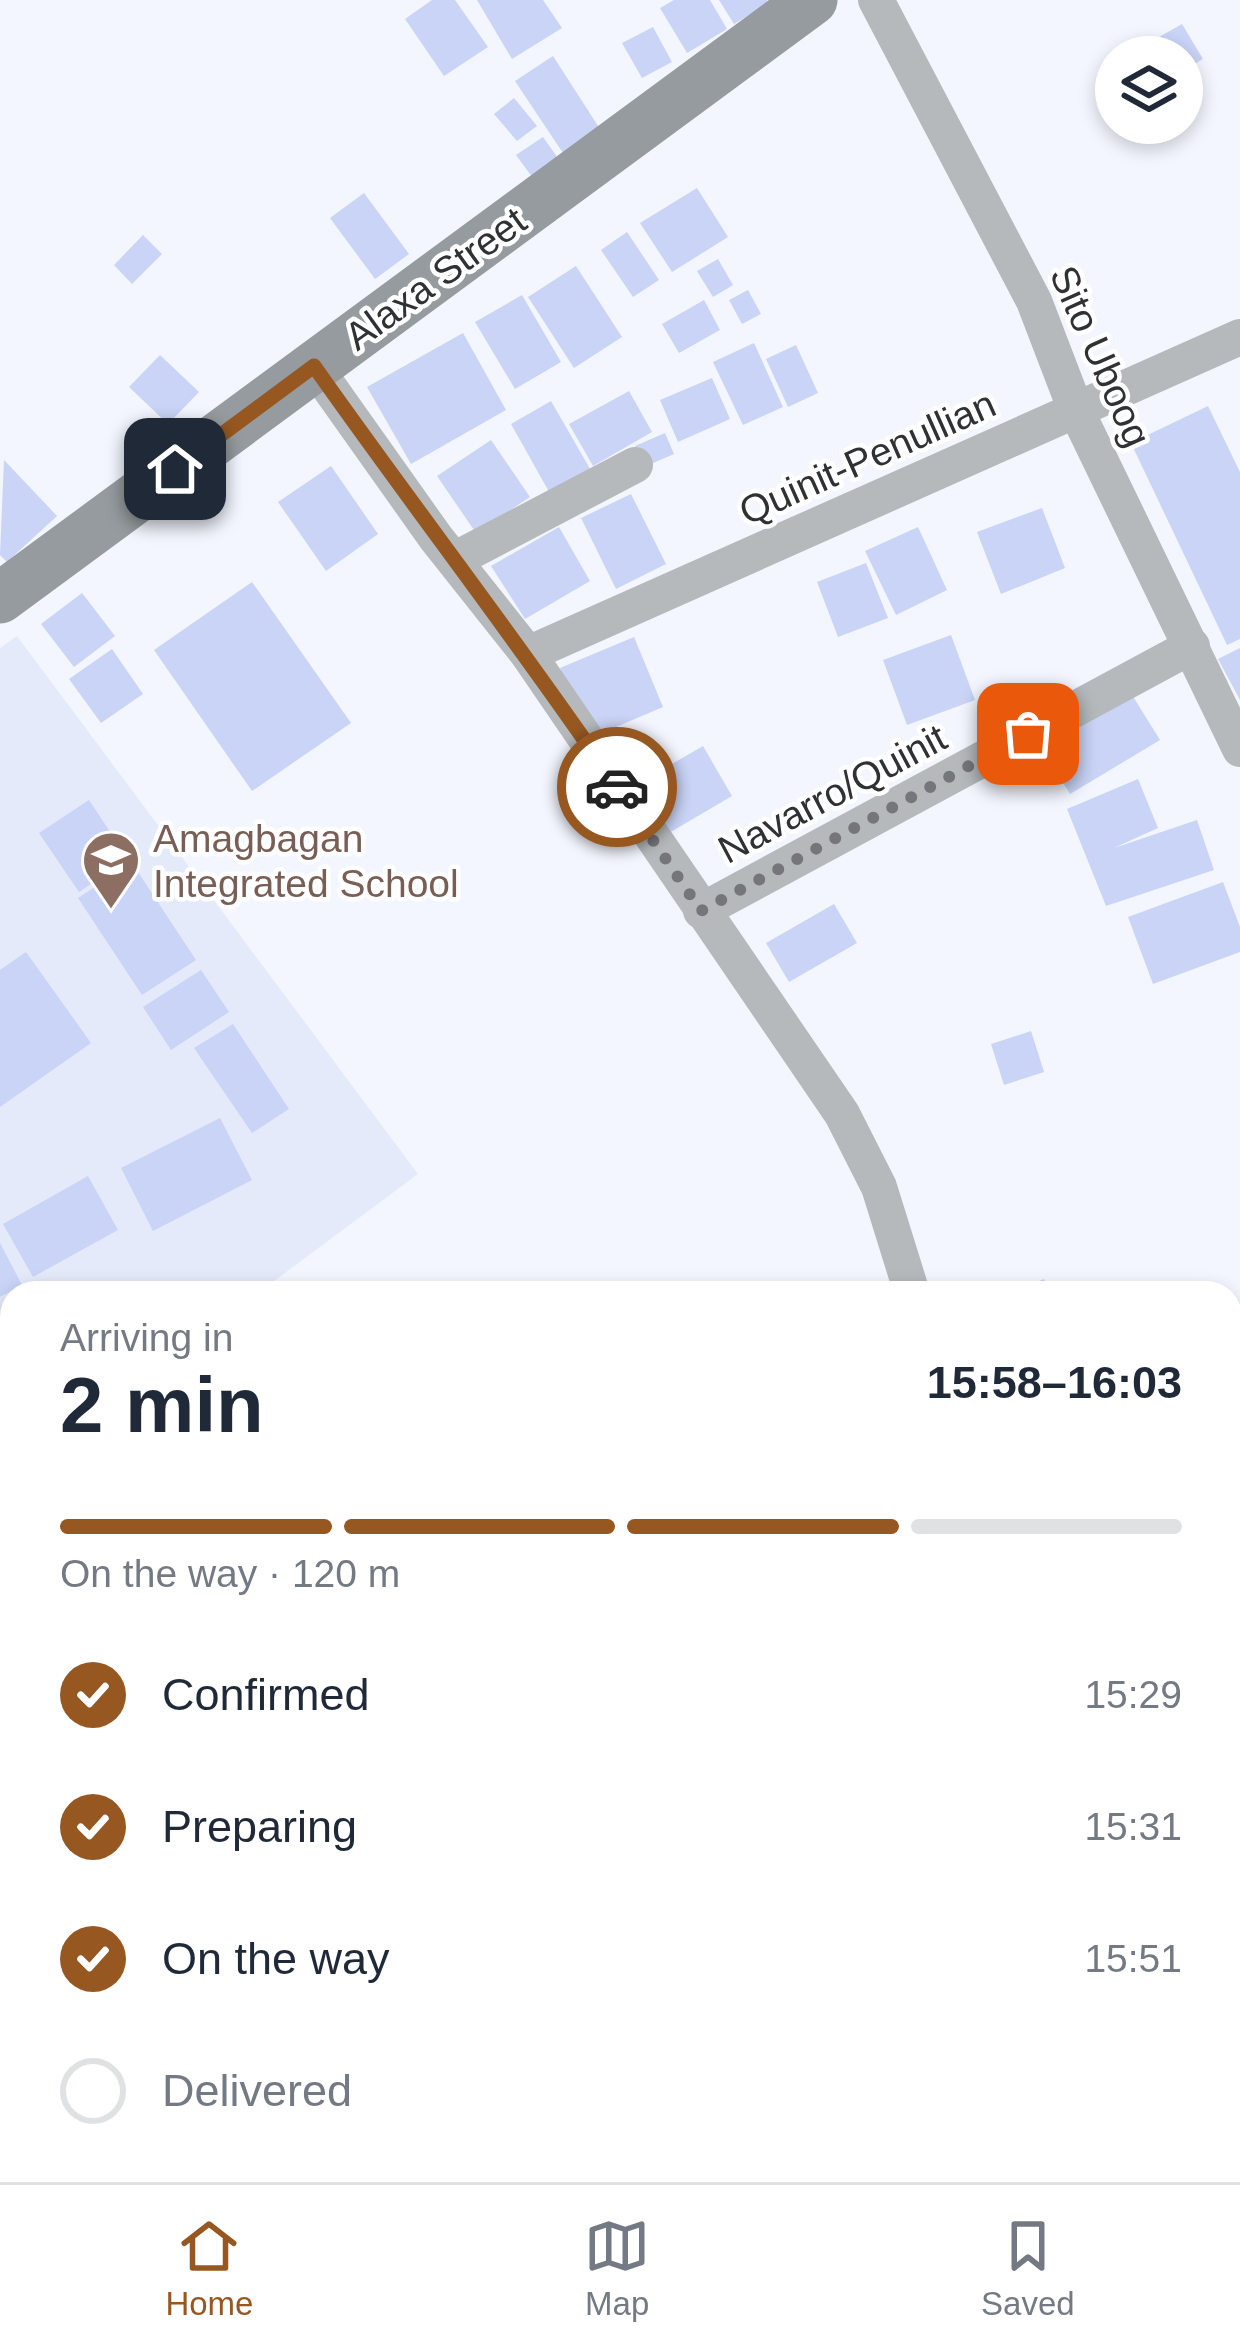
<!DOCTYPE html>
<html lang="en">
<head>
<meta charset="utf-8">
<style>
  :root { --surface:#fff; --page:#f2f2f3; --text:#1f2937; --muted:#747a83; --line:#e0e1e3; --accent:#975721 }
  body { margin:0; font-family:Arial,sans-serif; background:var(--page); color:var(--text); height:100vh; display:flex; flex-direction:column; font-size:45px; white-space:nowrap }
  * { box-sizing:border-box; margin:0 }
  p { font-size:39px; color:var(--muted) }
  .icon { flex:none; width:66px; height:66px; fill:none; stroke:currentColor; stroke-width:2; stroke-linecap:round; stroke-linejoin:round }
  .map { position:relative; flex:1; overflow:hidden }
  .details { position:absolute; left:0px; top:1281px; width:1242px; height:903px; display:flex; flex-direction:column; background:var(--surface); border-radius:36px 36px 0 0; box-shadow:0 6px 18px #0003 }
  .details>* { flex:none }
  .buttons { position:absolute; left:1095px; top:36px; display:grid; gap:24px }
  .buttons a { display:grid; place-items:center; width:108px; height:108px; border-radius:50%; background:var(--surface); box-shadow:0 6px 18px #0003; font-size:60px }
  .pin { position:absolute; display:grid; place-items:center; width:102px; height:102px; color:#fff; margin:-51px; border-radius:24px; box-shadow:0 6px 18px #0006 }
  .courier { position:absolute; display:grid; place-items:center; width:120px; height:120px; margin:-60px; border:9px solid #975721; border-radius:50%; background:#fff; color:#222; box-shadow:0 3px 15px #0007 }
  .headline em { font-style:normal; font-weight:700 }
  .headline div { display:flex; flex-direction:column-reverse }
  .headline { display:flex; align-items:center; justify-content:space-between; height:204px; padding:0 60px }
  h1 { font-size:78px; font-weight:700; line-height:90px }
  .bar { display:grid; grid-template-columns:repeat(4,1fr); gap:18px 12px; align-content:center; height:144px; padding:0 60px }
  .bar i { height:15px; border-radius:9px; background:var(--line) }
  .bar .current { background:var(--accent) }
  .bar p { grid-column:span 4 }
  ol { padding:0 60px; list-style:none }
  li { display:flex; align-items:center; gap:36px; height:132px }
  li p { margin-inline-start:auto }
  li .icon { padding:12px; border-radius:50%; background:var(--accent); color:#fff; stroke-width:4 }
  li:last-child { color:var(--muted) }
  li i { width:66px; height:66px; border:6px solid var(--line); border-radius:50% }
  .tabs { display:flex; justify-content:space-around; align-items:center; height:168px; border-top:3px solid var(--line); background:var(--surface); font-size:33px; color:var(--muted) }
  .tabs a { display:grid; justify-items:center; gap:6px }
  .tabs .current { color:var(--accent) }
  .map>svg:first-child { display:block }
  .built { fill:#e4eaf9 }
  .building { fill:#c9d4f6 }
  .lines { fill:none; stroke-linecap:round; stroke-linejoin:round }
  .street { stroke:#b5b9bb; stroke-width:36 }
  .secondary { stroke:#959b9e; stroke-width:51 }
  .done { stroke:#74767b; stroke-width:12; stroke-dasharray:0 21.6 }
  .route { stroke:#975721; stroke-width:15 }
  .labels { text-anchor:middle; stroke-width:9; stroke-linejoin:round; paint-order:stroke }
  .street-label { font-size:39px; fill:#303134; stroke:#fff }
  .education-label { font-size:39px; fill:#785e54; stroke:#fff; text-anchor:start }
</style>
</head>
<body>
<div class="map">
<svg width="1240" height="2182" viewBox="0 0 1240 2182">
  <rect width="100%" height="100%" fill="#f3f6fe"/>
  <path class="built" d="M17,636L418,1174L258,1293H12V1476L0,1485V648Z"/>
  <g class="building">
    <path d="M432,0H455L488,47L444,76L405,19Z"/>
    <path d="M477,0H543L562,28L512,59Z"/>
    <path d="M674,0H710L727,29L687,53L660,8Z"/>
    <path d="M719,0H767L769,3L734,24Z"/>
    <path d="M1182,24L1203,59L1182,71V57H1152L1145,45Z"/>
    <path d="M653,27L672,62L642,78L622,43Z"/>
    <path d="M553,56L600,129L563,153L515,81Z"/>
    <path d="M514,98L537,126L517,141L494,114Z"/>
    <path d="M543,137L565,168L538,185L516,155Z"/>
    <path d="M697,188L728,237L672,272L640,223Z"/>
    <path d="M364,193L409,254L375,279L330,218Z"/>
    <path d="M627,232L659,280L633,297L601,250Z"/>
    <path d="M143,235L162,254L132,284L114,265Z"/>
    <path d="M718,259L733,285L713,297L697,271Z"/>
    <path d="M576,266L622,337L574,368L528,297Z"/>
    <path d="M748,290L761,314L742,324L729,300Z"/>
    <path d="M522,295L561,362L515,389L475,322Z"/>
    <path d="M704,300L720,330L679,353L662,324Z"/>
    <path d="M463,333L506,410L411,464L367,387Z"/>
    <path d="M754,343L783,407L743,425L713,362Z"/>
    <path d="M796,345L818,393L788,407L766,359Z"/>
    <path d="M160,355L199,392L168,424L129,387Z"/>
    <path d="M712,378L730,419L678,442L660,400Z"/>
    <path d="M629,391L652,432L593,466L569,424Z"/>
    <path d="M551,401L593,474L552,497L511,424Z"/>
    <path d="M1208,406L1240,472V639L1227,645L1131,443Z"/>
    <path d="M665,433L674,454L644,467L635,446Z"/>
    <path d="M491,440L530,497L476,533L437,476Z"/>
    <path d="M4,460L57,516L7,562L0,555Z"/>
    <path d="M331,466L378,534L326,571L278,502Z"/>
    <path d="M631,494L666,564L616,589L581,518Z"/>
    <path d="M1042,508L1065,568L1001,594L977,532Z"/>
    <path d="M559,527L590,581L525,619L491,566Z"/>
    <path d="M918,527L947,590L896,615L865,551Z"/>
    <path d="M866,563L888,618L838,637L817,582Z"/>
    <path d="M252,582L351,723L252,791L154,650Z"/>
    <path d="M82,593L115,636L74,667L41,624Z"/>
    <path d="M951,635L975,700L907,725L883,660Z"/>
    <path d="M634,637L663,707L590,738L560,668Z"/>
    <path d="M1240,648V700L1218,659Z"/>
    <path d="M112,649L143,694L101,723L69,679Z"/>
    <path d="M1129,690L1160,740L1070,794L1039,744Z"/>
    <path d="M703,746L732,796L669,833L639,783Z"/>
    <path d="M1138,779L1158,828L1114,848L1197,820L1214,870L1106,906L1067,809Z"/>
    <path d="M89,800L128,859L79,892L39,833Z"/>
    <path d="M132,863L196,960L142,995L78,898Z"/>
    <path d="M1223,882L1240,927V952L1153,984L1128,917Z"/>
    <path d="M834,904L857,943L789,982L766,943Z"/>
    <path d="M26,952L91,1043L0,1107V970Z"/>
    <path d="M201,970L229,1012L171,1050L143,1007Z"/>
    <path d="M233,1024L289,1109L252,1133L194,1048Z"/>
    <path d="M1031,1031L1044,1072L1004,1085L991,1044Z"/>
    <path d="M220,1118L252,1180L153,1231L121,1168Z"/>
    <path d="M88,1176L118,1230L33,1277L3,1224Z"/>
    <path d="M0,1243L22,1285L0,1297Z"/>
    <path d="M1044,1279L1050,1293H1011Z"/>
    <path d="M7,1387L12,1394V1446L0,1454V1393Z"/>
  </g>
  <g class="lines">
    <g class="street">
      <path d="M876,0L1034,301L1075,408L1240,749"/>
      <path d="M314,366L436,538L528,654L842,1114L879,1187L912,1293"/>
      <path d="M454,560L635,465"/>
      <path d="M528,654L1240,337"/>
      <path d="M701,911L1192,646"/>
    </g>
    <path class="secondary" d="M0,598L812,0"/>
  </g>
  <g class="lines">
    <path class="done" d="M617,787L701,911L1028,734"/>
    <path class="route" d="M175,469L314,366C414,508 520,644 617,787"/>
  </g>
  <defs>
    <symbol id="school-pin" viewBox="-11 -11 22 30"><path d="M0 17L-7.5 6A9.5 9.5 0 1 1 7.5 6Z" fill="#8d6e63" stroke="#fff"/><path d="M0-5L7-2L0 1L-7-2ZM-4 1L0 2.5L4 1V4Q0 6-4 4Z" fill="#fff"/></symbol>
  </defs>
  <g fill-rule="evenodd">
    <use href="#school-pin" x="78" y="827" width="66" height="90"/>
  </g>
  <g class="labels">
    <g class="street-label">
      <text transform="translate(435 278) rotate(-36)" y="14">Alaxa Street</text>
      <text transform="translate(1101 356) rotate(66)" y="14">Sito Uboog</text>
      <text transform="translate(867 457) rotate(-24)" y="14">Quinit-Penullian</text>
      <text transform="translate(832 793) rotate(-28)" y="14">Navarro/Quinit</text>
    </g>
    <g class="education-label">
      <text x="153" y="852">Amagbagan<tspan x="153" dy="45">Integrated School</tspan></text>
    </g>
  </g>
</svg>
<div class="buttons">
<a><svg class="icon" aria-label="layers" viewBox="0 0 24 24"><path d="M12 4l9 5-9 5-9-5zM3 14l9 5 9-5"/></svg></a>
</div>
<div class="pin" style="left:1028px;top:734px;background:#ea580c"><svg class="icon" aria-label="bag" viewBox="0 0 24 24"><path d="M5 8h14l-1 12H6zM9 8a3 3 0 0 1 6 0"/></svg></div>
<div class="pin" style="left:175px;top:469px;background:#1f2937"><svg class="icon" aria-label="home" viewBox="0 0 24 24"><path d="M3 11l9-7 9 7M6 9v11h12V9"/></svg></div>
<div class="courier" style="left:617px;top:787px"><svg class="icon" aria-label="car" viewBox="0 0 24 24"><path d="M5 17H2v-5l4-1 3-4h7l3 4 3 1v5h-3M9 17h6M6 11h13"/><circle cx="7" cy="17" r="2"/><circle cx="17" cy="17" r="2"/></svg></div>
<section class="details">
<div class="headline"><div><h1>2 min</h1><p>Arriving in</p></div><em>15:58–16:03</em></div>
<div class="bar"><i class="current"></i><i class="current"></i><i class="current"></i><i></i><p>On the way · 120 m</p></div>
<ol>
<li><svg class="icon" aria-label="check" viewBox="0 0 24 24"><path d="M5 12l5 5 9-10"/></svg>Confirmed<p>15:29</p></li>
<li><svg class="icon" aria-label="check" viewBox="0 0 24 24"><path d="M5 12l5 5 9-10"/></svg>Preparing<p>15:31</p></li>
<li><svg class="icon" aria-label="check" viewBox="0 0 24 24"><path d="M5 12l5 5 9-10"/></svg>On the way<p>15:51</p></li>
<li><i></i>Delivered</li>
</ol>
</section>
</div>
<nav class="tabs">
<a class="current"><svg class="icon" aria-label="home" viewBox="0 0 24 24"><path d="M3 11l9-7 9 7M6 9v11h12V9"/></svg>Home</a>
<a><svg class="icon" aria-label="map" viewBox="0 0 24 24"><path d="M3 6l6-2 6 2 6-2v14l-6 2-6-2-6 2zM9 4v14M15 6v14"/></svg>Map</a>
<a><svg class="icon" aria-label="saved" viewBox="0 0 24 24"><path d="M7 4h10v16l-5-4-5 4z"/></svg>Saved</a>
</nav>
</body>
</html>
